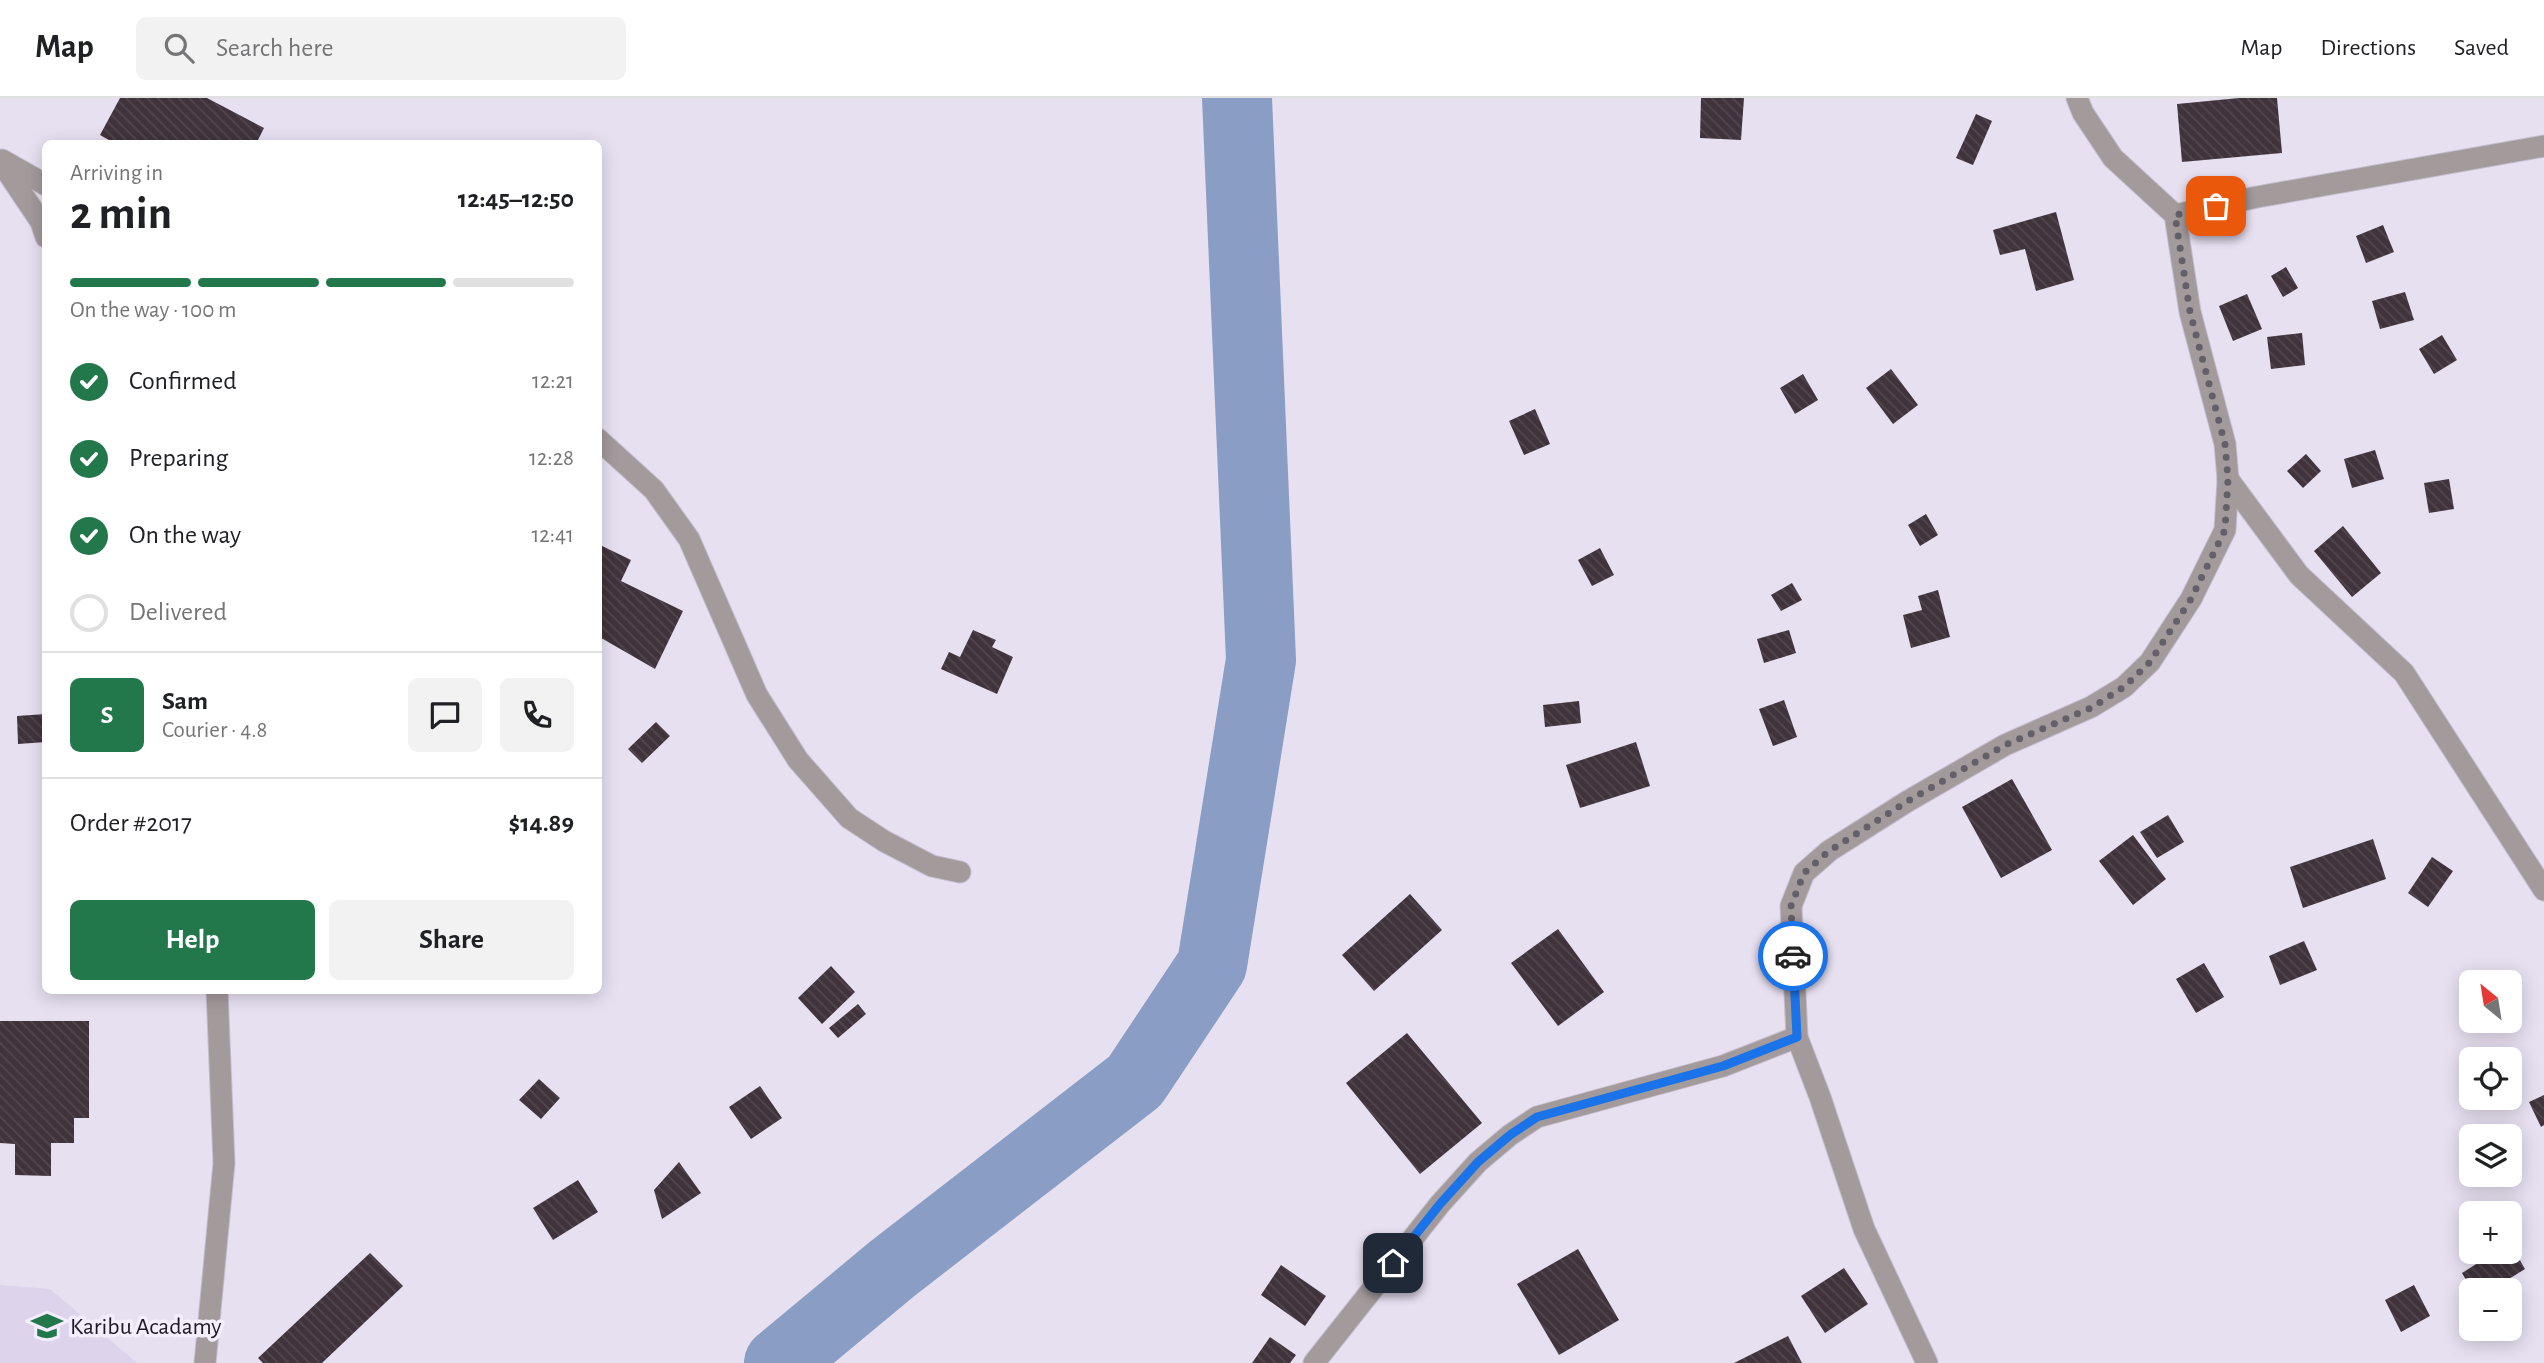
<!DOCTYPE html>
<html lang="en">
<head>
<meta charset="utf-8">
<style>
  :root { --surface:#fff; --page:#f2f2f2; --text:#202124; --muted:#757577; --line:#e0e0e0; --accent:#23784b }
  body { margin:0; font-family:"Alegreya Sans",sans-serif; background:var(--page); color:var(--text); height:100vh; display:flex; flex-direction:column; font-size:26px; white-space:nowrap }
  * { box-sizing:border-box; margin:0 }
  p { font-size:23px; color:var(--muted) }
  .icon { flex:none; width:38px; height:38px; fill:none; stroke:currentColor; stroke-width:2; stroke-linecap:round; stroke-linejoin:round }
  .map { position:relative; flex:1; overflow:hidden }
  .side { position:absolute; left:42px; top:42px; width:560px; height:854px; display:flex; flex-direction:column; background:var(--surface); border-radius:10px; box-shadow:0 4px 18px #0003 }
  .side>* { flex:none }
  .needle { width:46px; rotate:330deg }
  .tools { position:absolute; left:2459px; top:872px; display:grid; gap:14px }
  .tools a { display:grid; place-items:center; width:63px; height:63px; border-radius:10px; background:var(--surface); box-shadow:0 4px 18px #0003; font-size:35px }
  .pin { position:absolute; display:grid; place-items:center; width:60px; height:60px; color:#fff; margin:-30px; border-radius:14px; box-shadow:0 4px 10px #0006 }
  .courier { position:absolute; display:grid; place-items:center; width:70px; height:70px; margin:-35px; border:5px solid #1a73e8; border-radius:50%; background:#fff; color:#222; box-shadow:0 2px 9px #0007 }
  .overview em { font-style:normal; font-weight:700 }
  .overview div { display:flex; flex-direction:column-reverse }
  .overview { display:flex; align-items:center; justify-content:space-between; height:119px; padding:0 28px }
  h1 { font-size:46px; font-weight:700; line-height:52px }
  .bar { display:grid; grid-template-columns:repeat(4,1fr); gap:10px 7px; align-content:center; height:84px; padding:0 28px }
  .bar i { height:9px; border-radius:5px; background:var(--line) }
  .bar .active { background:var(--accent) }
  .bar p { grid-column:span 4 }
  .line { display:flex; align-items:center; gap:18px; padding:0 28px; border-top:2px solid var(--line) }
  .line div { flex:1 }
  .round { display:grid; place-items:center; flex:none; width:74px; height:74px; border-radius:10px; background:var(--page) }
  ol { padding:0 28px; list-style:none }
  li { display:flex; align-items:center; gap:21px; height:77px }
  li p { margin-inline-start:auto }
  li .icon { padding:7px; border-radius:50%; background:var(--accent); color:#fff; stroke-width:4 }
  li:last-child { color:var(--muted) }
  li i { width:38px; height:38px; border:4px solid var(--line); border-radius:50% }
  .button { display:flex; gap:14px; margin-top:auto; padding:14px 28px }
  .button a { flex:1; height:80px; border-radius:10px; background:var(--accent); color:#fff; font-size:28px; font-weight:700; line-height:80px; text-align:center }
  .button a+a { background:var(--page); color:var(--text) }
  header { display:flex; align-items:center; gap:42px; box-sizing:border-box; height:98px; padding:0 35px; background:var(--surface); border-bottom:2px solid var(--line) }
  header strong { font-size:33px }
  nav { display:flex; gap:38px; margin-inline-start:auto; font-size:24px }
  .search { width:490px; height:63px; background:var(--page); display:flex; align-items:center; gap:18px; box-sizing:border-box; padding:0 24px; border-radius:10px; color:var(--muted); font-size:26px }
  .map>svg:first-child { display:block }
  .built { fill:#ddd3ea }
  .lines { fill:none; stroke-linecap:round; stroke-linejoin:round }
  .river { stroke:#8a9dc4; stroke-width:70 }
  .building { fill:url(#building-back-hatch) }
  .minor-casing { stroke:#c3bdcc; stroke-width:23 }
  .minor { stroke:#a39a9c; stroke-width:21 }
  .done { stroke:#64606a; stroke-width:7; stroke-dasharray:0 12.6 }
  .route { stroke:#1a73e8; stroke-width:9 }
  .labels { text-anchor:middle; stroke-width:7; stroke-linejoin:round; paint-order:stroke }
  .poi-label { font-size:24px; fill:#1d1b21; stroke:#f4edfe; text-anchor:start }
</style>
</head>
<body>
<header>
<strong>Map</strong>
<div class="search"><svg class="icon" aria-label="search" viewBox="0 0 24 24"><circle cx="10" cy="10" r="6"/><path d="M15 15l6 6"/></svg>Search here</div>
<nav><a>Map</a><a>Directions</a><a>Saved</a></nav>
</header>
<div class="map">
<svg width="2544" height="1265" viewBox="0 0 2544 1265">
  <defs>
    <pattern id="building-back-hatch" width="6" height="6" patternUnits="userSpaceOnUse" patternTransform="scale(1.75)"><rect width="6" height="6" fill="#40333c"/><path d="M-1 5l2 2M0 0l6 6M5-1l2 2" fill="none" stroke="#52474f"/></pattern>
  </defs>
  <rect width="100%" height="100%" fill="#e7e0f1"/>
  <path class="built" d="M0,1187L50,1191L137,1265H0Z"/>
  <g class="lines">
    <path class="river" d="M779,1265L892,1171L1135,983L1212,867L1261,562L1237,0"/>
  </g>
  <g class="building">
    <path d="M120,0H207L264,30L256,46H116L100,37Z"/>
    <path d="M1701,0H1744L1741,42L1700,40Z"/>
    <path d="M2239,0H2277L2282,55L2182,64L2177,6Z"/>
    <path d="M1976,16L1992,23L1973,67L1956,60Z"/>
    <path d="M2056,114L2074,182L2036,193L2025,151L2000,157L1993,132Z"/>
    <path d="M2383,127L2394,154L2366,165L2356,138Z"/>
    <path d="M2286,169L2298,190L2283,199L2271,178Z"/>
    <path d="M2405,194L2414,222L2380,231L2372,203Z"/>
    <path d="M2247,196L2262,231L2233,243L2219,208Z"/>
    <path d="M2302,235L2305,267L2271,271L2267,239Z"/>
    <path d="M2442,237L2457,262L2434,276L2419,251Z"/>
    <path d="M1891,271L1918,307L1893,326L1866,290Z"/>
    <path d="M1803,276L1818,302L1795,316L1780,290Z"/>
    <path d="M1535,311L1550,346L1524,357L1509,323Z"/>
    <path d="M2375,352L2384,381L2352,390L2344,361Z"/>
    <path d="M2306,356L2321,373L2303,390L2287,373Z"/>
    <path d="M2449,381L2454,411L2429,415L2424,385Z"/>
    <path d="M1926,416L1938,437L1920,448L1908,427Z"/>
    <path d="M2343,428L2381,475L2352,499L2314,453Z"/>
    <path d="M598,446L631,462L621,483L683,513L655,571L603,541H598Z"/>
    <path d="M1600,450L1614,477L1592,488L1578,462Z"/>
    <path d="M1792,485L1802,502L1781,513L1771,497Z"/>
    <path d="M1938,492L1950,539L1911,550L1903,517L1922,512L1918,498Z"/>
    <path d="M973,532L996,542L992,549L1013,559L997,596L941,571L949,554L960,559Z"/>
    <path d="M1789,532L1796,555L1764,565L1757,541Z"/>
    <path d="M1784,602L1797,639L1773,648L1759,611Z"/>
    <path d="M1579,603L1581,625L1545,629L1543,607Z"/>
    <path d="M46,616V644L18,646L17,618Z"/>
    <path d="M656,624L670,638L642,665L628,651Z"/>
    <path d="M1636,644L1650,688L1580,710L1566,667Z"/>
    <path d="M2012,681L2052,752L2001,780L1962,709Z"/>
    <path d="M2168,717L2184,744L2157,760L2140,734Z"/>
    <path d="M2133,737L2166,781L2133,807L2099,763Z"/>
    <path d="M2373,741L2386,781L2303,810L2290,769Z"/>
    <path d="M2432,759L2453,773L2428,809L2408,795Z"/>
    <path d="M1410,796L1442,832L1374,893L1342,857Z"/>
    <path d="M1558,831L1604,894L1558,928L1511,865Z"/>
    <path d="M2304,843L2317,872L2280,887L2269,858Z"/>
    <path d="M2204,865L2224,899L2196,915L2176,881Z"/>
    <path d="M831,868L855,894L822,926L798,900Z"/>
    <path d="M858,906L866,916L838,940L829,930Z"/>
    <path d="M0,923H89V1020H74V1045H51V1078L15,1077V1046L0,1045Z"/>
    <path d="M1407,935L1482,1025L1420,1076L1346,985Z"/>
    <path d="M539,981L560,1000L541,1021L519,1002Z"/>
    <path d="M760,988L782,1020L751,1041L729,1009Z"/>
    <path d="M2544,997V1027L2541,1029L2529,1004Z"/>
    <path d="M679,1064L701,1095L662,1121L654,1092Z"/>
    <path d="M578,1082L598,1114L553,1142L533,1110Z"/>
    <path d="M2510,1145L2525,1171L2491,1192H2472L2462,1175L2497,1153H2510Z"/>
    <path d="M1578,1151L1619,1222L1559,1257L1517,1186Z"/>
    <path d="M370,1155L403,1188L322,1265H263L258,1260Z"/>
    <path d="M1281,1167L1326,1198L1305,1228L1261,1197Z"/>
    <path d="M1844,1170L1868,1206L1825,1235L1801,1198Z"/>
    <path d="M2414,1187L2430,1218L2401,1234L2385,1202Z"/>
    <path d="M1788,1238L1802,1265H1734Z"/>
    <path d="M1270,1239L1296,1257L1290,1265H1252Z"/>
  </g>
  <g class="lines">
    <defs>
      <g id="minor">
        <path d="M2,62L46,87"/>
        <path d="M0,63L41,124L46,139"/>
        <path d="M2175,117L2257,99L2544,48"/>
        <path d="M598,341L654,392L689,441L757,597L798,662L849,720L884,743L932,768L960,774"/>
        <path d="M2228,381L2299,477L2404,575L2544,792"/>
        <path d="M205,1265L224,1065L217,892"/>
        <path d="M1314,1265L1440,1106L1478,1064L1510,1037L1537,1019L1723,968L1797,939"/>
        <path d="M1927,1265L1864,1131L1820,999L1797,939L1791,808L1804,775L1829,753L1908,703L2005,647L2091,609L2124,589L2150,564L2191,501L2225,432L2228,381L2225,346L2190,214L2175,117L2113,60L2083,15L2077,0"/>
      </g>
    </defs>
    <use href="#minor" class="minor-casing"/>
    <use href="#minor" class="minor"/>
  </g>
  <g class="lines">
    <path class="done" d="M1793,858L1791,808L1804,775L1829,753L1908,703L2005,647L2091,610L2124,589L2150,564L2191,501L2225,432L2228,381L2225,346L2190,214L2175,117L2216,108"/>
    <path class="route" d="M1393,1165L1440,1106L1478,1064L1510,1037L1537,1019L1723,968L1797,939L1793,858"/>
  </g>
  <defs>
    <symbol id="school-bare" viewBox="-9 -9 18 18"><path d="M0-5L7-2L0 1L-7-2ZM-4 1L0 2.5L4 1V4Q0 6-4 4Z" fill="#23784b" stroke="#f4edfe" stroke-width="2.5" paint-order="stroke"/></symbol>
  </defs>
  <g fill-rule="evenodd">
    <use href="#school-bare" x="25" y="1206" width="44" height="44"/>
  </g>
  <g class="labels">
    <g class="poi-label">
      <text x="70" y="1236">Karibu Acadamy</text>
    </g>
  </g>
</svg>
<div class="tools">
<a><svg class="needle" viewBox="-14 -14 28 28"><path d="M0-13l5 13h-10z" fill="#e53935"/><path d="M0 13l5-13h-10z" fill="#757577"/></svg></a>
<a><svg class="icon" aria-label="locate" viewBox="0 0 24 24"><circle cx="12" cy="12" r="6"/><path d="M12 2v4M12 18v4M2 12h4M18 12h4"/></svg></a>
<a><svg class="icon" aria-label="layers" viewBox="0 0 24 24"><path d="M12 4l9 5-9 5-9-5zM3 14l9 5 9-5"/></svg></a>
<a>+</a>
<a>−</a>
</div>
<div class="pin" style="left:2216px;top:108px;background:#ea580c"><svg class="icon" aria-label="bag" viewBox="0 0 24 24"><path d="M5 8h14l-1 12H6zM9 8a3 3 0 0 1 6 0"/></svg></div>
<div class="pin" style="left:1393px;top:1165px;background:#1f2937"><svg class="icon" aria-label="home" viewBox="0 0 24 24"><path d="M3 11l9-7 9 7M6 9v11h12V9"/></svg></div>
<div class="courier" style="left:1793px;top:858px"><svg class="icon" aria-label="car" viewBox="0 0 24 24"><path d="M5 17H2v-5l4-1 3-4h7l3 4 3 1v5h-3M9 17h6M6 11h13"/><circle cx="7" cy="17" r="2"/><circle cx="17" cy="17" r="2"/></svg></div>
<section class="side">
<div class="overview"><div><h1>2 min</h1><p>Arriving in</p></div><em>12:45–12:50</em></div>
<div class="bar"><i class="active"></i><i class="active"></i><i class="active"></i><i></i><p>On the way · 100 m</p></div>
<ol>
<li><svg class="icon" aria-label="check" viewBox="0 0 24 24"><path d="M5 12l5 5 9-10"/></svg>Confirmed<p>12:21</p></li>
<li><svg class="icon" aria-label="check" viewBox="0 0 24 24"><path d="M5 12l5 5 9-10"/></svg>Preparing<p>12:28</p></li>
<li><svg class="icon" aria-label="check" viewBox="0 0 24 24"><path d="M5 12l5 5 9-10"/></svg>On the way<p>12:41</p></li>
<li><i></i>Delivered</li>
</ol>
<div class="line" style="height:126px"><b class="round" style="background:var(--accent);color:#fff">S</b><div><b>Sam</b><p>Courier · 4.8</p></div><a class="round"><svg class="icon" aria-label="chat" viewBox="0 0 24 24"><path d="M4 5h16v11H9l-5 4z"/></svg></a><a class="round"><svg class="icon" aria-label="phone" viewBox="0 0 24 24"><path d="M5 4h4l2 5-3 2q2 4 5 5l2-3 5 2v4C11 20 4 13 5 4z"/></svg></a></div>
<div class="line" style="height:91px"><div>Order #2017</div><b>$14.89</b></div>
<div class="button"><a>Help</a><a>Share</a></div>
</section>
</div>
</body>
</html>
